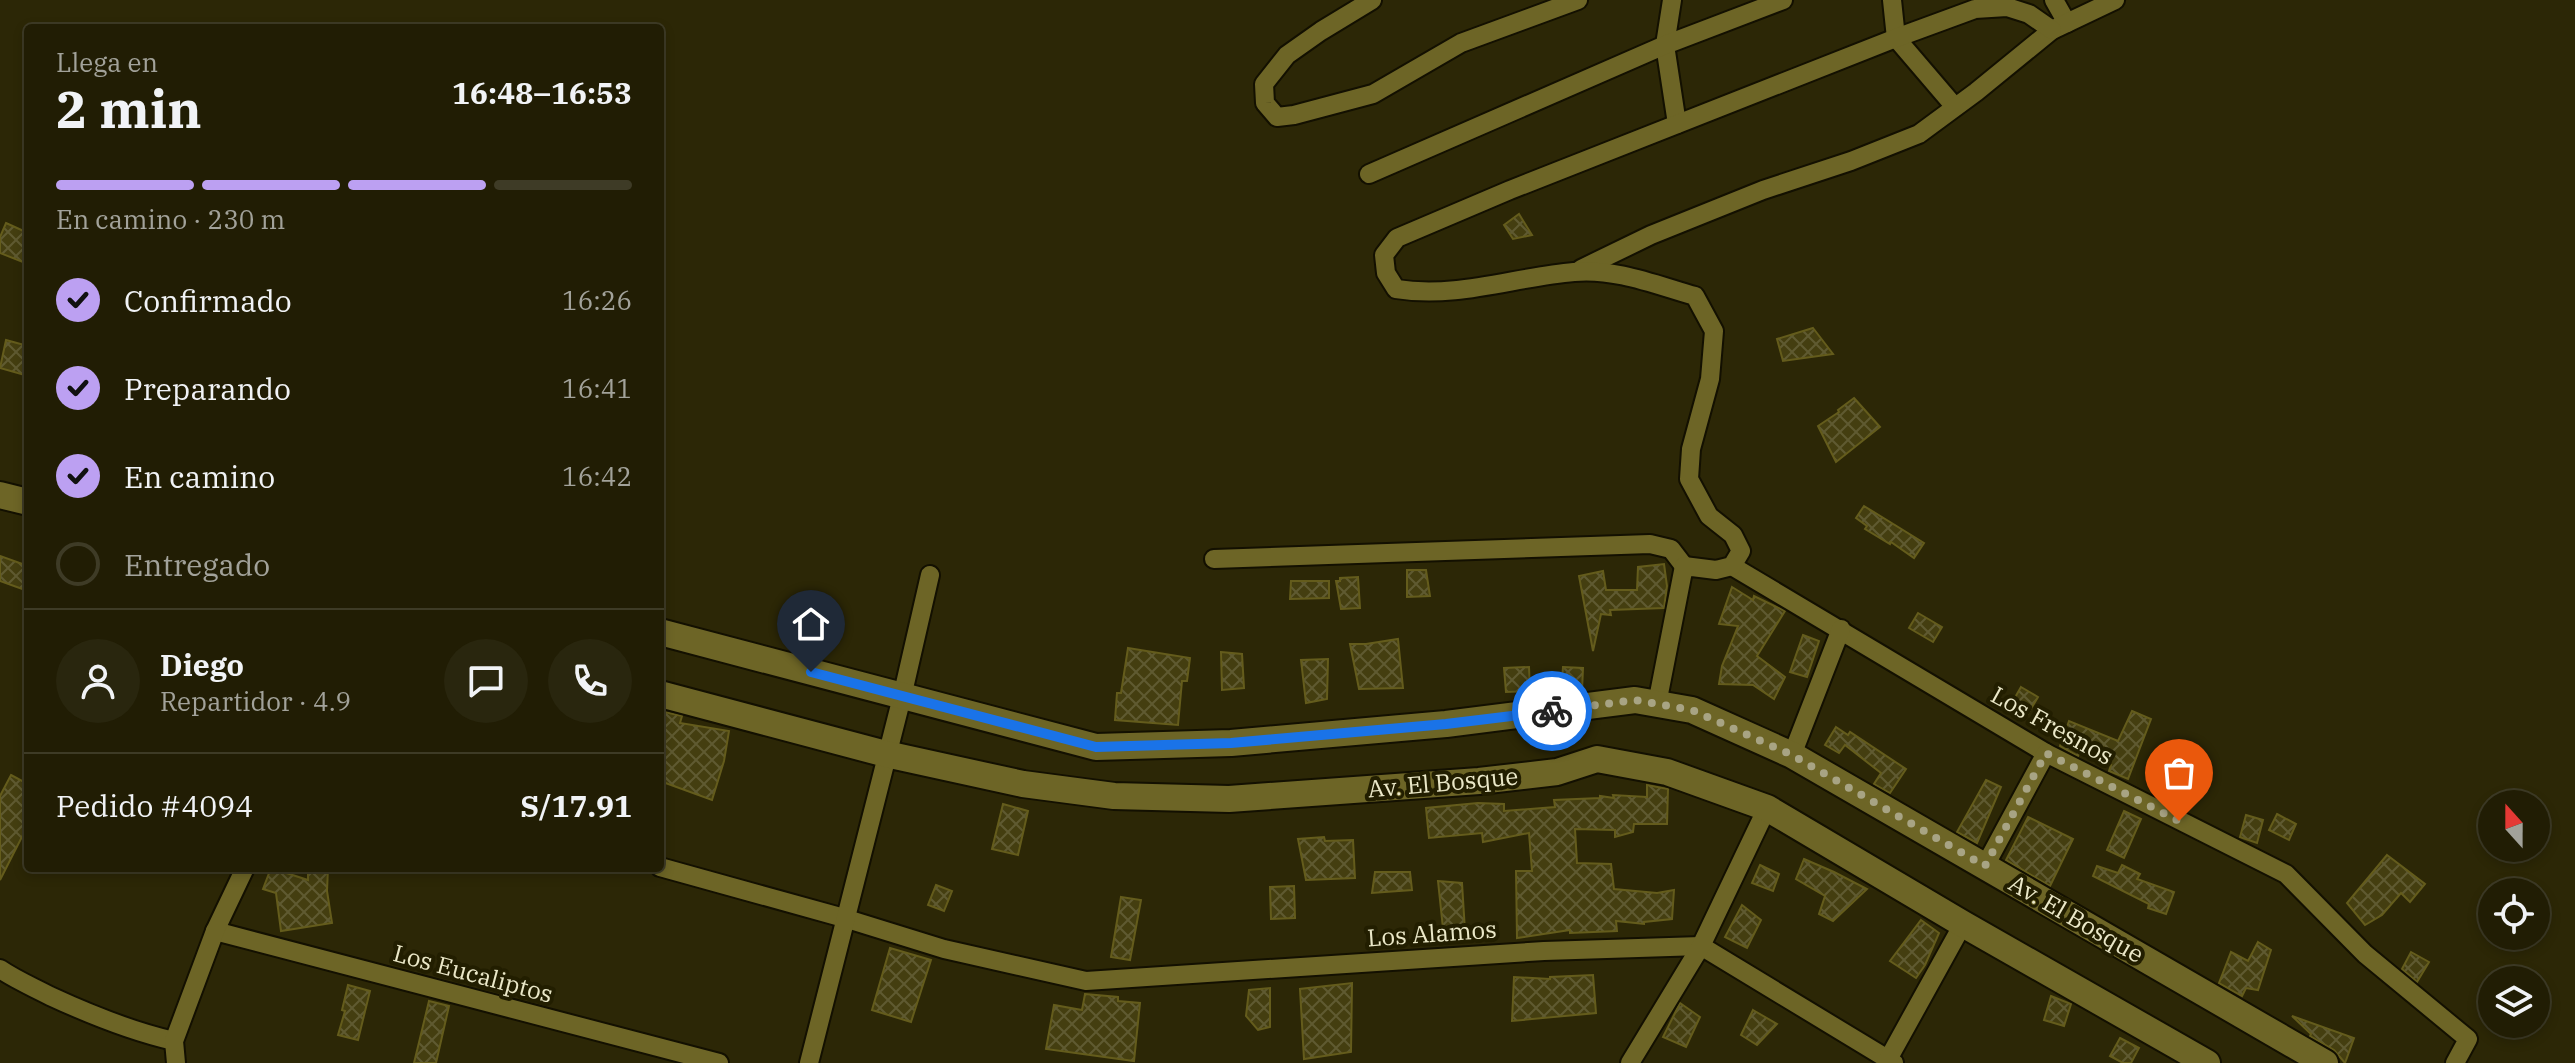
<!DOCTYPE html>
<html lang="es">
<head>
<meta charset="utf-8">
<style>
  :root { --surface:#211d04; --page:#29260e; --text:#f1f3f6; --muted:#a2a29a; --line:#3e3b26; --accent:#bca0f2 }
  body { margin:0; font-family:"IBM Plex Serif",serif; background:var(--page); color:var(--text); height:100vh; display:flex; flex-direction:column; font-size:30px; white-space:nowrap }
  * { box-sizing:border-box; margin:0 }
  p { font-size:26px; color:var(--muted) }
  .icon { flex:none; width:44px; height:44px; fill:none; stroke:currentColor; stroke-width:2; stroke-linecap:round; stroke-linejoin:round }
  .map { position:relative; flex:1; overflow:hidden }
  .sheet { position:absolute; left:24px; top:24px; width:640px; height:848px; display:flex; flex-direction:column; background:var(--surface); border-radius:8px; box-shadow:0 4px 12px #0003,0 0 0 2px var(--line) }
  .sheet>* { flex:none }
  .needle { width:52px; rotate:339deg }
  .tools { position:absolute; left:2478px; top:790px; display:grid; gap:16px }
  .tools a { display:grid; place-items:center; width:72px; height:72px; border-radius:50%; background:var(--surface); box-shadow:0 4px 12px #0003,0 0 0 2px var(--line); font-size:40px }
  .pin { position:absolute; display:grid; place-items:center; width:68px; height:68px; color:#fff; margin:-82px -34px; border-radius:50% 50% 50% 0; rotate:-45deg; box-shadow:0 0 8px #0007 }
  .pin .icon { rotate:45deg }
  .courier { position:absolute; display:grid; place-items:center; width:80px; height:80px; margin:-40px; border:6px solid #1a73e8; border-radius:50%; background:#fff; color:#222; box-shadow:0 2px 10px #0007 }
  .head em { font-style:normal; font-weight:700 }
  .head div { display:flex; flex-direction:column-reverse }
  .head { display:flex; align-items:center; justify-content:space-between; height:136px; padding:0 32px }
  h1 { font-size:52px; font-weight:700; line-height:60px }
  .bar { display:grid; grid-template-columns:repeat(4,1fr); gap:12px 8px; align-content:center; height:96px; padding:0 32px }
  .bar i { height:10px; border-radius:6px; background:var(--line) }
  .bar .on { background:var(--accent) }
  .bar p { grid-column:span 4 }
  .line { display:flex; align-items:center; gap:20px; padding:0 32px; border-top:2px solid var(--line) }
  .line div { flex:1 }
  .round { display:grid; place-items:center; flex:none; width:84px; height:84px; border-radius:42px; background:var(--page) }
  ol { padding:0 32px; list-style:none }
  li { display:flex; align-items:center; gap:24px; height:88px }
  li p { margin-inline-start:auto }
  li .icon { padding:8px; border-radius:50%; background:var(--accent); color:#111; stroke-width:4 }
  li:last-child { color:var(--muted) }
  li i { width:44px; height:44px; border:4px solid var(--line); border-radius:50% }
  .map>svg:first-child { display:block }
  .building { fill:url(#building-cross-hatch); stroke:#645c1c; stroke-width:2 }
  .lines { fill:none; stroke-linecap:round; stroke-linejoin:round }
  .street-casing { stroke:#131001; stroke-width:22 }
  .secondary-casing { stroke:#131001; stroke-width:30 }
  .street { stroke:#6d6526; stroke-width:18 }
  .secondary { stroke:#6d6526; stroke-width:26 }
  .done { stroke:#a8a484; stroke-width:8; stroke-dasharray:0 14.4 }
  .route { stroke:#1a73e8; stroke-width:10 }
  .labels { text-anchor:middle; stroke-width:8; stroke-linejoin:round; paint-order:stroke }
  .street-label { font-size:24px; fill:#ebe8c8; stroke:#221e00 }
</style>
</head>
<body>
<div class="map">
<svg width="2575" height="1063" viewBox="0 0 2575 1063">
  <defs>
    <pattern id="building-cross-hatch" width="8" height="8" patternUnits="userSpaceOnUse" patternTransform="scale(2)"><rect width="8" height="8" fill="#443e10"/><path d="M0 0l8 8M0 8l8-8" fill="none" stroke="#5f5a31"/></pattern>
  </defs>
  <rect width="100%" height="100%" fill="#2c2706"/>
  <g class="building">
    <path d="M1519,214L1532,235L1513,239L1504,225Z"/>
    <path d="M6,223L28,233V264L0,253V237Z"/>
    <path d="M1813,328L1833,354L1783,361L1777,339Z"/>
    <path d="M6,340L28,346V376L0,368Z"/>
    <path d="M1854,398L1880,427L1836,462L1818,426L1839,412L1838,410Z"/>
    <path d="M1864,506L1924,543L1914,558L1891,542L1890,544L1865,529L1867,526L1856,518Z"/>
    <path d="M0,556L28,566V591L0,581Z"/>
    <path d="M1664,564L1667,586L1664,608L1610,610L1611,615L1601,614L1593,651L1579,576L1603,571L1606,590H1637L1638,567Z"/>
    <path d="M1407,570H1426L1430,596L1407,597Z"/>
    <path d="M1358,577L1360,608L1341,609L1336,581H1340V578Z"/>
    <path d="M1291,581H1329V598L1290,599Z"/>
    <path d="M1732,587L1753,600L1754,596L1785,611L1757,656L1785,677L1774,699L1753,685L1719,684L1722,666L1738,626L1719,624Z"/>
    <path d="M1918,613L1942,627L1933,642L1909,628Z"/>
    <path d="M1803,635L1819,641L1807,677L1790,672Z"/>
    <path d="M1398,639L1403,688L1359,689L1350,644H1366Z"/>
    <path d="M1128,648L1190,658L1187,681H1182L1178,725L1115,720L1117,693H1121Z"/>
    <path d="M1221,652L1242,654L1244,688L1222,690Z"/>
    <path d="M1328,659L1327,699L1306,703L1301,660Z"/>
    <path d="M1529,667L1530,691L1506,692L1504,668Z"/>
    <path d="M1563,667L1583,668L1582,691L1561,693Z"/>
    <path d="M2021,687L2038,697L2026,717L2009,708Z"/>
    <path d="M660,711L682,716L680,723L729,731L724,761L712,800L660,781Z"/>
    <path d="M2132,711L2151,719L2128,779L2109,771L2111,765L2080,751L2078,756L2060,746L2069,721L2118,741Z"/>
    <path d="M1836,727L1848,735L1850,732L1906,769L1890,793L1874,784L1881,773L1845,745L1839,753L1825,745Z"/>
    <path d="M11,775L28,784V825L0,880V796Z"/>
    <path d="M1986,780L2001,787L1977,843L1957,832Z"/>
    <path d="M1647,785L1668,789L1667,824H1634L1633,832L1615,837V830L1575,829L1577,863L1611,864L1614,889L1657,893L1674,890L1672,919L1644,922V924L1616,921L1617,931L1570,933V930L1517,938L1516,871H1532L1529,833L1483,842L1482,833L1429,838L1426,808L1478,803L1504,804V811L1555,807L1554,800L1600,798V796L1614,798L1613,795L1647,797Z"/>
    <path d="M1003,804L1028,811L1018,855L992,849Z"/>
    <path d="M2124,811L2141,819L2124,858L2107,850Z"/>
    <path d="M2277,814L2296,824L2289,840L2269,830Z"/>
    <path d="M2246,815L2263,820L2257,843L2240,837Z"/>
    <path d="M2028,817L2073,839L2050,886L2006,860Z"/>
    <path d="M1324,837L1325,841L1353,840L1355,878L1306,880L1298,839Z"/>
    <path d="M2387,855L2425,884L2410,902L2401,893L2382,915L2365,925L2347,903Z"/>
    <path d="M1804,859L1834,872L1867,889L1833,921L1819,914L1825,896L1796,879Z"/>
    <path d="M1760,865L1779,874L1773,891L1752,883Z"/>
    <path d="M2122,865L2140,874L2137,879L2174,892L2166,914L2148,908L2149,904L2093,876L2097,866L2118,873Z"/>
    <path d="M271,868L308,880V868H328L327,891L332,923L281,931L276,893L263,889Z"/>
    <path d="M1375,872H1410L1412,890L1372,893Z"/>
    <path d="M1438,881L1462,883L1465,931L1444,938Z"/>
    <path d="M936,885L952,891L944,911L928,905Z"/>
    <path d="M1294,886L1295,918L1271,919L1270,887Z"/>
    <path d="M1121,897L1141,900L1130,960L1111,957Z"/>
    <path d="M1742,905L1761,920L1747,948L1725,937Z"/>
    <path d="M1921,920L1939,933L1925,965L1916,978L1890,961Z"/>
    <path d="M2258,942L2271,950L2258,990L2246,988L2242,996L2219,983L2231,952L2248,961Z"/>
    <path d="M890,948L931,960L911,1022L872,1010Z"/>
    <path d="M2411,952L2429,962L2417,982L2402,969Z"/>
    <path d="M1593,975L1596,1013L1512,1021L1514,977L1550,979V977Z"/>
    <path d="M1352,983L1351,1052L1304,1059L1300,989Z"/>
    <path d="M348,985L370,991L358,1040L338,1035L345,1011L342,1010Z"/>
    <path d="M1270,988V1027L1258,1030L1246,1016L1249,990Z"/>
    <path d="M1085,994L1118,997V1001L1140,1003L1134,1061L1046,1049L1054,1005L1082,1010Z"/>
    <path d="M2051,996L2071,1004L2064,1026L2044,1020Z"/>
    <path d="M429,1001L449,1006L436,1063H414Z"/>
    <path d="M1680,1003L1700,1017L1686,1047L1663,1037Z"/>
    <path d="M1753,1010L1777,1024L1757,1045L1741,1035Z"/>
    <path d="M2292,1016L2354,1038L2345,1063L2334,1050L2310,1036L2311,1034Z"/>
    <path d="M2120,1038L2139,1048L2131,1063H2123L2110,1056Z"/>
  </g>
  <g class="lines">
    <defs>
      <g id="street">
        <path d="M1372,0L1321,31L1287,55L1264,84L1265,103L1277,117L1294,115L1373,94L1461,43L1578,0"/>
        <path d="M1672,0L1665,45L1677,124"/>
        <path d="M1892,0L1896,38L1955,107"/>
        <path d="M2054,0L2067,23"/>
        <path d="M1369,174L1665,45L1783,0"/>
        <path d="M1581,269L1651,235L1763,190L1851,161L1919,134L1976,92L2052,30L2115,0"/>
        <path d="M1214,559L1650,544L1671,549L1684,566"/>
        <path d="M1732,566L2046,753L2286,874L2365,954L2468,1039L2455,1063"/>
        <path d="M1657,704L1684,566L1716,570L1732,566L1741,551L1733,535L1709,516L1689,479L1691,449L1710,379L1714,331L1695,296C1656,285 1615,268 1574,272C1514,277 1457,299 1396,289L1386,273L1384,255L1397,238L1510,190L1896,38L1975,9L2007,7L2029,14L2052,30"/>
        <path d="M1792,755L1841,629"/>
        <path d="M1985,866L2046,753"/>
        <path d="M660,867L844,918L944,949L1086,981L1544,951L1701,946L1894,1063"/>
        <path d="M215,931L719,1063"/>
        <path d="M0,969C16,980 33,987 50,996C91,1015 130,1031 174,1041"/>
        <path d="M176,1063L174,1041L215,931L245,868"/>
        <path d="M809,1063L902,697L930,575"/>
        <path d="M1630,1063L1701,946L1767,808"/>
        <path d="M1886,1063L1963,924"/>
      </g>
      <g id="secondary">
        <path d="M0,495L28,502"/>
        <path d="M660,632L1096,747L1231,743L1446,724L1635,700L1692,710L1792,755L2325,1063"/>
        <path d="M660,694L886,754L1023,784L1114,796L1229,799L1479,781L1557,772L1597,759L1667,772L1767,808L1963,924L2207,1063"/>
      </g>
    </defs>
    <use href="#street" class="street-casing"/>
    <use href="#secondary" class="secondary-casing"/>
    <use href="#street" class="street"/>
    <use href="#secondary" class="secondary"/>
  </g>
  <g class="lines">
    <path class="done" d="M1552,711L1635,700L1692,710L1792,755L1985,866L2046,753L2179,821"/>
    <path class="route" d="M811,672L1096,747L1231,743L1446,724L1552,711"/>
  </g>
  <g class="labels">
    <g class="street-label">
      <text transform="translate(2052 726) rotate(29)" y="8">Los Fresnos</text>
      <text transform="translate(1443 783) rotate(-5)" y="8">Av. El Bosque</text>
      <text transform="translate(2076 919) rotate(30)" y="8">Av. El Bosque</text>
      <text transform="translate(1432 934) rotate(-4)" y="8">Los Alamos</text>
      <text transform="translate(473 974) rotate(15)" y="8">Los Eucaliptos</text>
    </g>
  </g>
</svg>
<div class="tools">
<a><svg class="needle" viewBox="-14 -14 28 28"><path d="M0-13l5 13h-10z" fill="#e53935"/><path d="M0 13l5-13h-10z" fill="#a2a29a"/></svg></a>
<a><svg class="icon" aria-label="locate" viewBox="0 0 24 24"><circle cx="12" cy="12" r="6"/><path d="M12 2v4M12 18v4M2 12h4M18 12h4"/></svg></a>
<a><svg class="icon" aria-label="layers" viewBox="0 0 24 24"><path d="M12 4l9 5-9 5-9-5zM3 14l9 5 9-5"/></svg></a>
</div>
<div class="pin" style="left:2179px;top:821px;background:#ea580c"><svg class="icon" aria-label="bag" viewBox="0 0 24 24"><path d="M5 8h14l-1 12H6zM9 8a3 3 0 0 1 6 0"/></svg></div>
<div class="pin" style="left:811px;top:672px;background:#1f2937"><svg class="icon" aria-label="home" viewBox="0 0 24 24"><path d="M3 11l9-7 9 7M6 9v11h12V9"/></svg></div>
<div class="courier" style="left:1552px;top:711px"><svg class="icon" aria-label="bike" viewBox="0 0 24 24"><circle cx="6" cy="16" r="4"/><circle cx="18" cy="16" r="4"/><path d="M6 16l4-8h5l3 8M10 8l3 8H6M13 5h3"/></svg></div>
<section class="sheet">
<div class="head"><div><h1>2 min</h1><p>Llega en</p></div><em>16:48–16:53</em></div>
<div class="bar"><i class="on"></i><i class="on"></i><i class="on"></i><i></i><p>En camino · 230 m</p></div>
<ol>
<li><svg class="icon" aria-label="check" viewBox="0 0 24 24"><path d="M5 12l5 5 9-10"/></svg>Confirmado<p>16:26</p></li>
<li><svg class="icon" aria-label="check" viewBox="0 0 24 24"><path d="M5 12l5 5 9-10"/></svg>Preparando<p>16:41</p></li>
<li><svg class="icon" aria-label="check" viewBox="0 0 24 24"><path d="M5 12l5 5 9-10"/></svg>En camino<p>16:42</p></li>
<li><i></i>Entregado</li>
</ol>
<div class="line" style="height:144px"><a class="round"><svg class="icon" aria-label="person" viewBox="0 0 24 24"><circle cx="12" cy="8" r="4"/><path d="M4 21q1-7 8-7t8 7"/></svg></a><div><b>Diego</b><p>Repartidor · 4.9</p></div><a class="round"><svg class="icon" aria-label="chat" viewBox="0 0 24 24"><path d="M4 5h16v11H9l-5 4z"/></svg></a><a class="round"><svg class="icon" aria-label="phone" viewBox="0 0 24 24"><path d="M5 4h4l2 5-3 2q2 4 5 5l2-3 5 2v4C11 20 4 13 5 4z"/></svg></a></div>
<div class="line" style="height:104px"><div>Pedido #4094</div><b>S/17.91</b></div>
</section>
</div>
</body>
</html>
